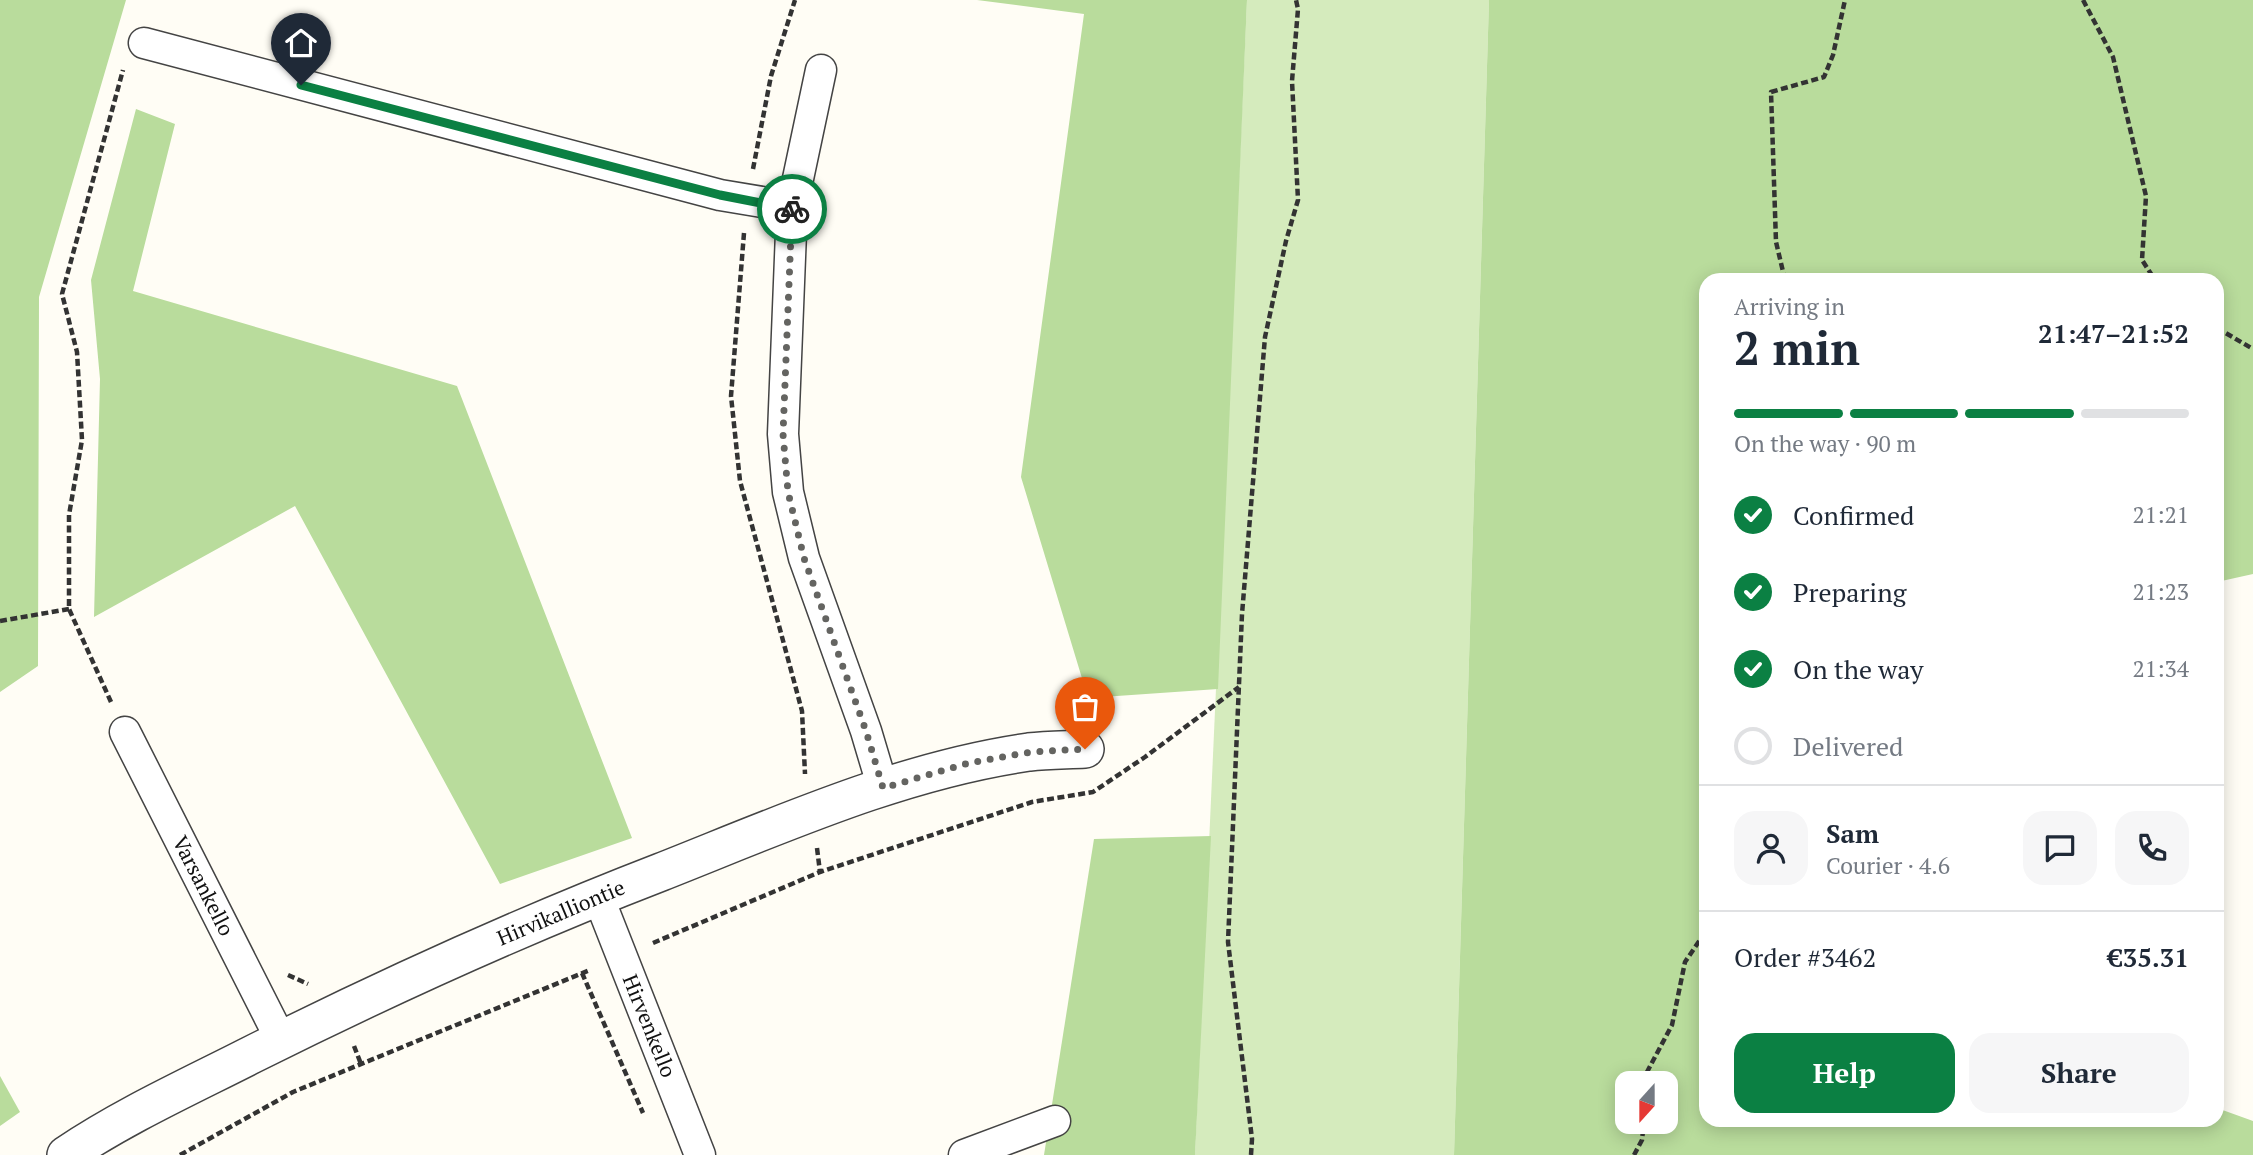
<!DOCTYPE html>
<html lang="en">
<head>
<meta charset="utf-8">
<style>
  :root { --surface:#fff; --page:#f6f6f7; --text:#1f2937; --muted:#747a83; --line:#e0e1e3; --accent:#0b8043 }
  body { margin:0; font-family:"PT Serif",serif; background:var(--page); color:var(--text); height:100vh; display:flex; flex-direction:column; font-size:26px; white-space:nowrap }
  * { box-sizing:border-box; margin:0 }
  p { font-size:23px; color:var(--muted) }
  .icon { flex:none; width:38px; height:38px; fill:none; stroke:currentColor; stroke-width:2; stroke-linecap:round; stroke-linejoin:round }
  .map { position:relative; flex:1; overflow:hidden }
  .drawer { position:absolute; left:1699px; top:273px; width:525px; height:854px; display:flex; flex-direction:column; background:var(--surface); border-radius:21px; box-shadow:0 4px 18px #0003 }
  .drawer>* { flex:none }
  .needle { width:46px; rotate:201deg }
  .fabs { position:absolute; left:1615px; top:1071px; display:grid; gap:14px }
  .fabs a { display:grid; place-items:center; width:63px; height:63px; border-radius:14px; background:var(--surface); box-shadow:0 4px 18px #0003; font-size:35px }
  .pin { position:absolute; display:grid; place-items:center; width:60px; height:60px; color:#fff; margin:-72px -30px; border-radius:50% 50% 50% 0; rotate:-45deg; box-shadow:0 0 7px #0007 }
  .pin .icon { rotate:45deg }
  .courier { position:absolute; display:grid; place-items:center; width:70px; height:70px; margin:-35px; border:5px solid #0b8043; border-radius:50%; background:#fff; color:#222; box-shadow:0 2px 9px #0007 }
  .overview em { font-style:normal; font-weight:700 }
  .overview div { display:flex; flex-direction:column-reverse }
  .overview { display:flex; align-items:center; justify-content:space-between; height:119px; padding:0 35px }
  h1 { font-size:46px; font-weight:700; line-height:52px }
  .bar { display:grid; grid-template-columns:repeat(4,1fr); gap:10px 7px; align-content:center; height:84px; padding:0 35px }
  .bar i { height:9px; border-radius:5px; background:var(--line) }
  .bar .current { background:var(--accent) }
  .bar p { grid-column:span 4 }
  .line { display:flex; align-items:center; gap:18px; padding:0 35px; border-top:2px solid var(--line) }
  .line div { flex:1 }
  .round { display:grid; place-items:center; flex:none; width:74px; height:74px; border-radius:21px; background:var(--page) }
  ol { padding:0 35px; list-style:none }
  li { display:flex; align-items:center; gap:21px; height:77px }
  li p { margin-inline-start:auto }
  li .icon { padding:7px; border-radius:50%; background:var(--accent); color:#fff; stroke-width:4 }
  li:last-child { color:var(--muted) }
  li i { width:38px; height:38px; border:4px solid var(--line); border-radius:50% }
  .primary-button { display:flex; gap:14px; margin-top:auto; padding:14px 35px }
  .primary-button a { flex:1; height:80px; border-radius:21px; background:var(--accent); color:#fff; font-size:28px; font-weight:700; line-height:80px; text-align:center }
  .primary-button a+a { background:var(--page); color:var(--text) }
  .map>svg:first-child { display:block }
  .green { fill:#d5ebbd }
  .forest { fill:#b9dc9c; fill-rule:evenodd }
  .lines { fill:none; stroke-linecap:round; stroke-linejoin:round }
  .minor-casing { stroke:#444; stroke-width:33 }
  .tertiary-casing { stroke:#444; stroke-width:40 }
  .path { stroke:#333; stroke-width:4.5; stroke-dasharray:7 3.5; stroke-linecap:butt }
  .minor { stroke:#fff; stroke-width:30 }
  .tertiary { stroke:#fff; stroke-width:37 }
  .done { stroke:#646461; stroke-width:7; stroke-dasharray:0 12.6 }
  .route { stroke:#0b8043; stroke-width:9 }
  .labels { text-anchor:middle; stroke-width:7; stroke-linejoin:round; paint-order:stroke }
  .street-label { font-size:21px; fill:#111; stroke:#fff }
</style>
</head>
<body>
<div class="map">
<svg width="2253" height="1155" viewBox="0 0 2253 1155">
  <rect width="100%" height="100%" fill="#fffdf5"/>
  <path class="green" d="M1247,0H1489L1454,1155H1195Z"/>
  <g class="forest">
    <path d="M0,0H126L39,297L38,666L0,692Z"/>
    <path d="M977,0H1247L1218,689L1088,698L1021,477L1084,14Z"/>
    <path d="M1489,0H2253V574L2217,582V280H1706V1120H2217V1108L2253,1121V1155H1454ZM1666,1083V1122H1628V1083Z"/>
    <path d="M136,109L175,124L133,291L457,386L632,838L500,884L295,506L94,617L100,379L91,280Z"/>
    <path d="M1211,836L1195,1155H1044L1094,839Z"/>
    <path d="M0,1076L20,1112L0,1126Z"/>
  </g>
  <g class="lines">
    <defs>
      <g id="minor">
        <path d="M144,43L720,195L792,207"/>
        <path d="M821,70L792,207L783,434L788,492L804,558L866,731L883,788"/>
        <path d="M125,732L281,1040"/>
        <path d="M598,896L700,1155"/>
        <path d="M964,1155L1055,1121"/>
      </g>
      <path id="tertiary" d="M66,1155C124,1116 188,1087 251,1055C385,988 521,926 661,872C780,825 902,770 1029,752C1047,750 1066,750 1085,749"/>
    </defs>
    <use href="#minor" class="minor-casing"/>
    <use href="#tertiary" class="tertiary-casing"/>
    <g class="path">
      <path d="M2083,0L2113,57L2146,196L2142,260L2155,280"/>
      <path d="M753,169L771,76L795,0"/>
      <path d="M744,233L731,396L740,481L802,711L805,774"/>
      <path d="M1785,280L1776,242L1771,92L1824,77L1833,55L1845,0"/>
      <path d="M2217,328L2253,349"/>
      <path d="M0,621L69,609"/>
      <path d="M111,702L69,609V515L82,440L77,352L62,294L123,70"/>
      <path d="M817,848L820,872"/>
      <path d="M653,943L820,872L1032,802L1093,792L1145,757L1239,687"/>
      <path d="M582,973L643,1113"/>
      <path d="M288,975L308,984"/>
      <path d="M354,1046L361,1064"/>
      <path d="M1646,1083L1647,1072L1672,1025L1685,962L1706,931"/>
      <path d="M180,1155L293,1092L590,970"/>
      <path d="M1251,1155L1252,1139L1228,942L1242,614L1265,337L1286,241L1298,200L1292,81L1298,9L1296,0"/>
      <path d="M1634,1155L1642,1140L1644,1122"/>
    </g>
    <use href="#minor" class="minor"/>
    <use href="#tertiary" class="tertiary"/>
  </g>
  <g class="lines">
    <path class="done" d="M792,209L783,434L788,492L804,558L866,731L883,788L969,763L1031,752L1085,749"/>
    <path class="route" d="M301,85L720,195L792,209"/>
  </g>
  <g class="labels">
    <g class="street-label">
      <text transform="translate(203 886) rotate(63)" y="7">Varsankello</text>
      <text transform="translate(561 913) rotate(-23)" y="7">Hirvikalliontie</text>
      <text transform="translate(649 1026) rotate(68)" y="7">Hirvenkello</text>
    </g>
  </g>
</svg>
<div class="fabs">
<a><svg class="needle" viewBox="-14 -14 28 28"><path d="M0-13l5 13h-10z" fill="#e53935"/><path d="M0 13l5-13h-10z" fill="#747a83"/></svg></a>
</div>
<div class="pin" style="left:1085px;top:749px;background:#ea580c"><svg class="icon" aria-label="bag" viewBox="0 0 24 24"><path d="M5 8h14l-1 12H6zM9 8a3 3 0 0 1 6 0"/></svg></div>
<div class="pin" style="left:301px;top:85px;background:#1f2937"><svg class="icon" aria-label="home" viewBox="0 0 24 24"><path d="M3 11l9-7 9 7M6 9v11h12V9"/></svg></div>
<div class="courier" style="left:792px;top:209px"><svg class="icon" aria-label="bike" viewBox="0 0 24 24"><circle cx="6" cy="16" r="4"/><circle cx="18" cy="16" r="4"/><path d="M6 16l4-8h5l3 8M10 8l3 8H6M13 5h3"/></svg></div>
<section class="drawer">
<div class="overview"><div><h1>2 min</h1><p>Arriving in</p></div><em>21:47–21:52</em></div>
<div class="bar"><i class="current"></i><i class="current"></i><i class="current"></i><i></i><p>On the way · 90 m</p></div>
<ol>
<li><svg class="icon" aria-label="check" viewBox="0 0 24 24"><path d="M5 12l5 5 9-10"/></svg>Confirmed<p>21:21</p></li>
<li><svg class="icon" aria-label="check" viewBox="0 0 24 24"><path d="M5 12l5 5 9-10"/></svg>Preparing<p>21:23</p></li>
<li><svg class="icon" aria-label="check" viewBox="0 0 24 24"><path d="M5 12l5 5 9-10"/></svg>On the way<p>21:34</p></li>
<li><i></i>Delivered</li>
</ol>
<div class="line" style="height:126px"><a class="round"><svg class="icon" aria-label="person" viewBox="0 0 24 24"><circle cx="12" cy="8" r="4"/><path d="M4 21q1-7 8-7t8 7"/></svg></a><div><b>Sam</b><p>Courier · 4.6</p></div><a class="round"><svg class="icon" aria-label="chat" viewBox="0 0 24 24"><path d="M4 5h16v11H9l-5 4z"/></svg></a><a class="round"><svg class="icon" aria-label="phone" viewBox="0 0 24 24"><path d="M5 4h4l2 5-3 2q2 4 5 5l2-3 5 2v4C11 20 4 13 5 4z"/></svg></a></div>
<div class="line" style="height:91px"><div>Order #3462</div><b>€35.31</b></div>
<div class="primary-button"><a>Help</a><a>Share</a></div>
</section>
</div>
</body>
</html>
